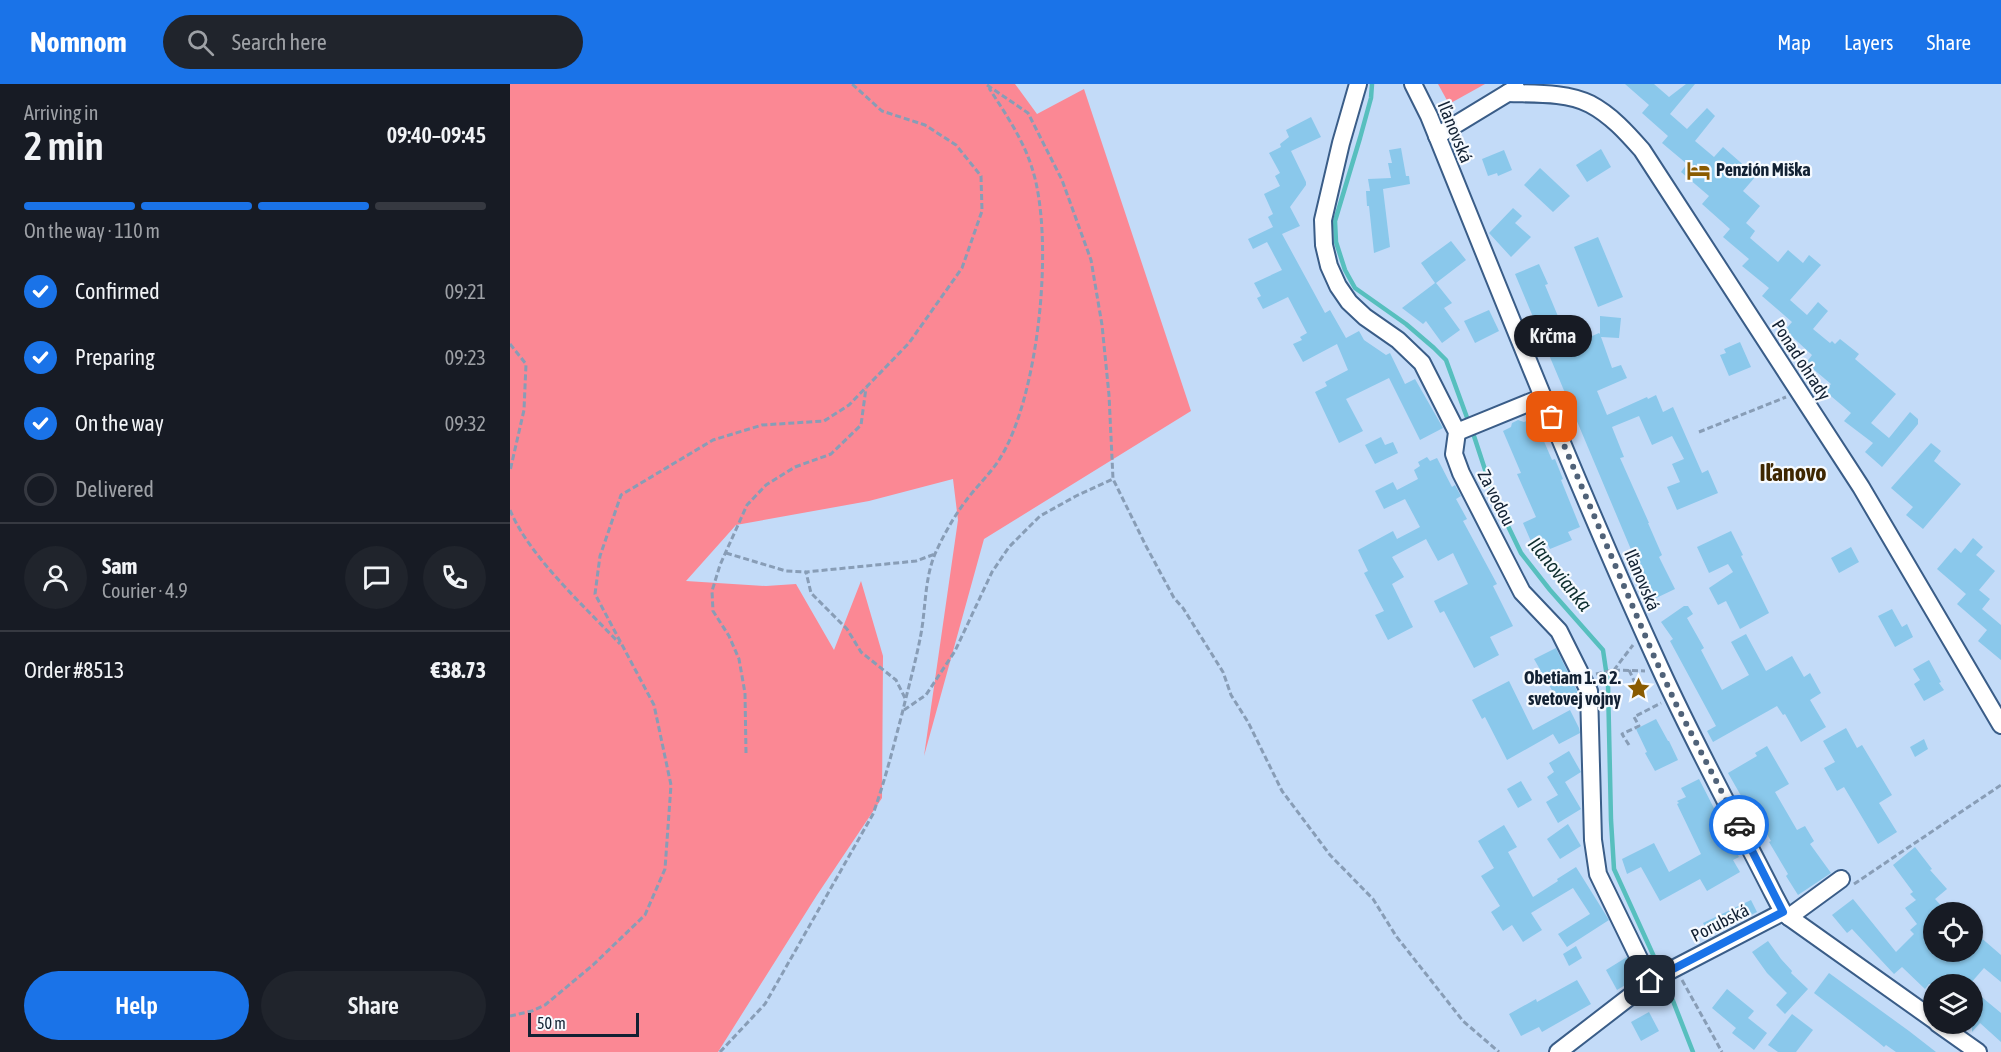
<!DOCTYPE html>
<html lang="en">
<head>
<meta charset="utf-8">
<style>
  :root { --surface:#171b24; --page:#20242c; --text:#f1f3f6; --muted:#9ea1a6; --line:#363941; --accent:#1a73e8 }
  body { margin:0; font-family:"Asap Condensed",sans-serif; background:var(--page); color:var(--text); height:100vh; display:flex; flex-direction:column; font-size:22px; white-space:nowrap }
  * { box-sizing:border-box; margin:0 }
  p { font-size:20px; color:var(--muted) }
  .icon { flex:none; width:33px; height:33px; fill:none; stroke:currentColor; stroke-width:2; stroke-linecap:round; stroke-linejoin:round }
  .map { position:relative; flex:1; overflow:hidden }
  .drawer { display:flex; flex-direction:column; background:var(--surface); width:510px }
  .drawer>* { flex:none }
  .tools { position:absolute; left:1413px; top:818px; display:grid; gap:12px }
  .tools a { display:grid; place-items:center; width:60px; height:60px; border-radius:50%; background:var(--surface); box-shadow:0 2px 4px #0004; font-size:30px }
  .scale { position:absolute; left:18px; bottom:15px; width:111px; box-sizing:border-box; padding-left:6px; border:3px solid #122133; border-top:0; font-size:16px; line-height:21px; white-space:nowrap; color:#122133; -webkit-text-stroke:4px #f6faff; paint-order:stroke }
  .pin { position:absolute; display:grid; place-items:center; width:51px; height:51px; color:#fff; margin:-26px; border-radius:12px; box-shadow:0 3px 9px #0006 }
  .courier { position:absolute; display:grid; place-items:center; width:60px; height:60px; margin:-30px; border:4px solid #1a73e8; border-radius:50%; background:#fff; color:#222; box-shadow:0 2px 8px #0007 }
  .bubble { position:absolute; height:42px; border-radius:21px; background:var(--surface); box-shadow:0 2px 4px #0004; font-size:20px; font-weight:600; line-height:42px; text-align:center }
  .overview em { font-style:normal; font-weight:600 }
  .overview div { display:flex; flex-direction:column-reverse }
  .overview { display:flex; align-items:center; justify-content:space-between; height:102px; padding:0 24px }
  h1 { font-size:39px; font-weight:600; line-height:45px }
  .bar { display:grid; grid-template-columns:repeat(4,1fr); gap:9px 6px; align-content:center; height:72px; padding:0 24px }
  .bar i { height:8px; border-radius:4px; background:var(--line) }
  .bar .selected { background:var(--accent) }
  .bar p { grid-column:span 4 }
  .line { display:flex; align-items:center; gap:15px; padding:0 24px; border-top:2px solid var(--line) }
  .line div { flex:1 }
  .round { display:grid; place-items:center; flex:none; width:63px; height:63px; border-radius:32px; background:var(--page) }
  ol { padding:0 24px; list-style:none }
  li { display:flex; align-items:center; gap:18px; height:66px }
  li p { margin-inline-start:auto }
  li .icon { padding:6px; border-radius:50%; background:var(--accent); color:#fff; stroke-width:4 }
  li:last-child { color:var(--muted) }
  li i { width:33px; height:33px; border:3px solid var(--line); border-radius:50% }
  .primary-button { display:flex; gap:12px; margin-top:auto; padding:12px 24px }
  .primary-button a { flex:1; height:69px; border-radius:36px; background:var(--accent); color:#fff; font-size:24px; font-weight:600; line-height:69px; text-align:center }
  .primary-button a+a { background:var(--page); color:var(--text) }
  header { display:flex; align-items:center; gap:36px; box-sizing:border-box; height:84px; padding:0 30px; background:var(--accent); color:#fff }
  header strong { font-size:28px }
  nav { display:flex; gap:33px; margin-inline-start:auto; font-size:21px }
  .search { width:420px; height:54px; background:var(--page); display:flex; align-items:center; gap:15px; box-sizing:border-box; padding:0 21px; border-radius:33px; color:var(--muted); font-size:22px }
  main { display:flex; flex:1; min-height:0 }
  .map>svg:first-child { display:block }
  .green { fill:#fb8894 }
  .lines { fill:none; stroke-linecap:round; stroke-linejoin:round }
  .stream { stroke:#57bfbe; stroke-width:4.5 }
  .building { fill:#8ac8eb }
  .minor-casing { stroke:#3a5d88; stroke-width:20 }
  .path { stroke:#889db6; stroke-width:3; stroke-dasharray:6 3; stroke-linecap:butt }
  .minor { stroke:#fff; stroke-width:16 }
  .done { stroke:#506278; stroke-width:6; stroke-dasharray:0 10.8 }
  .route { stroke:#1a73e8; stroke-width:8 }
  .labels { text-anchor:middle; stroke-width:4.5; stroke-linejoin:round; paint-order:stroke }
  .street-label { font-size:18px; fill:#122133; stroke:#f6faff }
  .poi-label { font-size:18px; font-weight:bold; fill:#122133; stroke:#f6faff; text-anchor:start }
  .water-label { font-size:20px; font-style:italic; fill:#0e2f2f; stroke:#f6faff }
  .district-label { font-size:24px; font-weight:bold; fill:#3e2702; stroke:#f6faff }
</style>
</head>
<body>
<header>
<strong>Nomnom</strong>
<div class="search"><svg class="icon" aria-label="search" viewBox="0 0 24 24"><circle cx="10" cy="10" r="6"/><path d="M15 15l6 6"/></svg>Search here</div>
<nav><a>Map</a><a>Layers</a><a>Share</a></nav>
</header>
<main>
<section class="drawer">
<div class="overview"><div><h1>2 min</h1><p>Arriving in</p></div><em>09:40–09:45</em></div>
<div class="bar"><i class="selected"></i><i class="selected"></i><i class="selected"></i><i></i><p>On the way · 110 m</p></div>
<ol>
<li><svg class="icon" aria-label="check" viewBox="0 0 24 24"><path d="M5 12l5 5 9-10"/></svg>Confirmed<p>09:21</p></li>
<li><svg class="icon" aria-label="check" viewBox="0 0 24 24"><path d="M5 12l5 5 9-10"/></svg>Preparing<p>09:23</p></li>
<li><svg class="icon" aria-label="check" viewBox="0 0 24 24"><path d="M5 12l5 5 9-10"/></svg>On the way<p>09:32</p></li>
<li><i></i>Delivered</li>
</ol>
<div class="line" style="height:108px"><a class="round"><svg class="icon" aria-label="person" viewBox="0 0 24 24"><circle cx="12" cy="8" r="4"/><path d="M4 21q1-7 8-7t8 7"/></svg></a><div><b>Sam</b><p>Courier · 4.9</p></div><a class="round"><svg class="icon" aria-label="chat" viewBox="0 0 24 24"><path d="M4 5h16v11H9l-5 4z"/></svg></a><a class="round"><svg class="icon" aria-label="phone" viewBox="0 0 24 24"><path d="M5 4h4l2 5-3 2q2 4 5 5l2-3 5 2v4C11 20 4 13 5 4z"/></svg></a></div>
<div class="line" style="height:78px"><div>Order #8513</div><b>€38.73</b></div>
<div class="primary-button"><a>Help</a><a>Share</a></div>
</section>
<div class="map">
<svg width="1491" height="968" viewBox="0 0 1491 968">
  <rect width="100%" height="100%" fill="#c3dbf8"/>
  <g class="green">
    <path d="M0,0H505L527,30L574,5L681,327L474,455L414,672L448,436L443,395L359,417L226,441L176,497L256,502L286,500L324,566L351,497L373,572L372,714L307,811L208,968H0Z"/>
    <path d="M928,0H975L939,20Z"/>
  </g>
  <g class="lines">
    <g class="stream">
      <path d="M862,0L861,14L850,54L825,137L826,158L835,186L845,204L896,240L924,264L936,276L959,339"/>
      <path d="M962,346L984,413L1011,469L1040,506L1093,566L1098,600L1101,736L1104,785L1156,899L1183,968"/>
    </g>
  </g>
  <g class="building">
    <path d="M1115,0H1144L1159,13L1176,0H1185L1160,30L1177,45L1197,24L1205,32L1185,57L1204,73L1213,63L1246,92L1233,107L1250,122L1236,139L1245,147L1240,154L1268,178L1278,166L1293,179L1299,171L1311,181L1280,216L1297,231L1308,218L1318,227L1303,245L1320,259L1322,257L1325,260L1330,255L1349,270L1345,275L1386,310L1361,339L1379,354L1400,328L1408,335V340L1372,383L1355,368L1363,359L1334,337L1341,329L1315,307L1321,300L1296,279L1302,271L1275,246L1282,238L1252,212L1259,204L1232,182L1239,175L1213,153L1220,145L1192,120L1199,112L1171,88L1177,80L1152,59L1158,52L1132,29L1139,21Z"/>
    <path d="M801,33L811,53L781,67L796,98V101L780,123L790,142L772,150L815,229L820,226L836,254L849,247L854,256L876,271L880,269L895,300L905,295L933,344L910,356L879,294L836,315L853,347L829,359L805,308L817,302L815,298L838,286L827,260L793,278L783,260L792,256L790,253L797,249L778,213L753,225L747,214L751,212L744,199L772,186L757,158L743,165L738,155L763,143L758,133L763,130L754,110L770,102L765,92L770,89L759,69L771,63L770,60L779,53L776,46Z"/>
    <path d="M891,64L896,92H899L900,100L873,105L880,163L864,169L859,122H857L856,107H860L858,95L881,94L878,79H882L879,66Z"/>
    <path d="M1091,65L1101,83L1077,98L1066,81Z"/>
    <path d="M994,66L1002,86L988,92L987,89L978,92L972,75Z"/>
    <path d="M1030,84L1060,112L1043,128L1014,101Z"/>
    <path d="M1003,124L1012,132L1005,139L1021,153L1001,173L979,149Z"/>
    <path d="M1088,153L1113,213L1088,223L1064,163Z"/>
    <path d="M941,157L956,176L926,199L942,219L934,224L950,246L932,259L916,237L913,240L892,224L925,199L911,179Z"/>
    <path d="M1029,180L1038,200L1035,201L1057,254L1061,252L1064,260L1089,249L1090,250V232L1111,234L1109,254L1091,253L1102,284L1111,281L1117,294L1087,307L1097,331L1137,313L1138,315L1146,311L1153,328L1163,323L1192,389L1198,386L1208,409L1167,426L1157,403L1170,398L1162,380L1174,375L1162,352L1142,361L1129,332L1102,343L1114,373L1110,374L1139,439H1138L1152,471L1149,473L1165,505L1142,516L1132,495L1133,494L1005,190Z"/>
    <path d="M979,226L989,247L965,259L954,237Z"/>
    <path d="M1230,258L1241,283L1219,292L1210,271L1216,269L1214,265Z"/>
    <path d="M1024,334L1042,376L1045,375L1053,395L1051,396L1070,443L1058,448L1062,456L1040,465L1036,457L1023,462L1013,439L1026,433L1007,390L1011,389L993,347L1001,343L1002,339L1008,336L1014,338Z"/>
    <path d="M871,353L875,361L883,358L888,369L865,380L855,361Z"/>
    <path d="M1421,359L1431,367L1424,377L1451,400L1413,445L1396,431L1403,423L1381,404Z"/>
    <path d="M917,373L920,377L927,374L942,403L945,401L951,412L946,415L957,435L953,437L987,500L983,502L1003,542L980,553L989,571L964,584L934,527L930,529L924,517L958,500L943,469L928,477L916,455L882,473L894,493L882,500L903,543L878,556L865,531L874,527L854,489L858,487L848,466L883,447L887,455L910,443L895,415L874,425L865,407L883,398L887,406L908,395L904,386L910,382L908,378Z"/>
    <path d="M1221,447L1233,471L1231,472L1259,529L1230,545L1216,517L1208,521L1199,504L1223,488L1218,480L1199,489L1187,463Z"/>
    <path d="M1463,454L1473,463L1466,471L1485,487L1469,506L1480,515L1472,525L1491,541V576L1468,557L1477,546L1447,520L1456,510L1427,485L1445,464L1451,469Z"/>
    <path d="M1341,463L1349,478L1329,489L1321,474Z"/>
    <path d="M1174,522H1178L1183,530L1177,534L1194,564L1191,566L1212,606L1239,591L1221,558L1236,550L1256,587L1282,572L1294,593L1300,589L1311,609L1300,616L1316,643L1291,658L1275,630L1273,631L1267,622L1203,658L1197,647L1206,642L1160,557L1163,555L1151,538Z"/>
    <path d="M1382,525L1392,543L1397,540L1403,553L1385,563L1368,532Z"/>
    <path d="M1046,564L1069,611L1047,623L1041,610L1043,608L1024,575Z"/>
    <path d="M1419,576L1431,598L1429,599L1434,606L1414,617L1404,600L1410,596L1403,585Z"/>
    <path d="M999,597L1023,646L1060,626L1069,644L1070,649L1049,660L1043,650L997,676L975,633L972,635L962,616Z"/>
    <path d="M1146,635L1158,657H1159L1168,676L1145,687L1135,669L1137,668L1126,645Z"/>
    <path d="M1336,644L1347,664L1352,661L1382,711L1369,719L1387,748L1368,760L1334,703L1327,707L1314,684L1325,678L1313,657Z"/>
    <path d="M1414,655L1418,665L1405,673L1400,663Z"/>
    <path d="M1257,662L1279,700L1265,708L1287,746L1295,742L1304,757L1300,760L1321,789L1288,811L1276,792L1278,790L1259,758L1261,757L1241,723L1238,724L1218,689L1247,672L1245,669Z"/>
    <path d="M1059,667L1071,688L1055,698L1071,725L1048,739L1036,718L1048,711L1037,693L1044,688L1039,679Z"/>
    <path d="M1189,695L1229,773L1223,776L1230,788L1197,807L1190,795L1150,817L1131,783L1117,790L1112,775L1144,759L1159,788L1191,770L1167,720L1169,719L1167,717L1176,713L1171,704Z"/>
    <path d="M1011,697L1022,716L1008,724L997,705Z"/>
    <path d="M1058,740L1071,762L1050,775L1037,755Z"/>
    <path d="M994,741L1007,763L998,768L1023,813L1048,797L1047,795L1066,783L1099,836L1057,863L1048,850L1080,830L1063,804L1021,829L1032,846L1013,858L1002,841L993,847L981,828L990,822L971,792L984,784L968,757Z"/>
    <path d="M1405,763L1422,785L1420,786L1437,805L1425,815L1437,828H1424V867H1462V860L1469,852L1491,871V898L1474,884L1460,900H1419L1415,905L1392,883L1384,890L1342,845L1337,849L1322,831L1343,815L1386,868L1404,850L1400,846L1407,840L1395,824L1406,816L1400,810L1403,808L1383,781Z"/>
    <path d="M1241,816L1247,828L1200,851L1193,839Z"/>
    <path d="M1258,857L1271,875L1282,887L1281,889L1298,905L1275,930L1266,921L1277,909L1257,889L1242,868Z"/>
    <path d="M1066,862L1072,874L1059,882L1053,870Z"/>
    <path d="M1117,873L1127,894L1107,906L1096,886Z"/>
    <path d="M1319,889L1399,947L1426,968H1386L1376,961L1374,963L1368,958L1304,909Z"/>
    <path d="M1067,896L1081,920L1032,948L1029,943L1011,952L999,930L1026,915L1027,918Z"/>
    <path d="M1217,905L1244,927L1238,934L1257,949L1244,966L1222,949L1226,944L1202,924Z"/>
    <path d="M1462,905L1491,929V958L1470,939L1462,948Z"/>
    <path d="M1139,928L1149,947L1131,957L1121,938Z"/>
    <path d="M1282,930L1303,946L1286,968H1268L1258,961Z"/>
  </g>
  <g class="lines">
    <defs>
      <g id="minor">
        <path d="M848,0L831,59L813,136L814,161L819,182L828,202L839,218L855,233L888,256L912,279L947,348L944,370L951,389L1012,508L1049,547L1079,607L1083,756L1088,790L1140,897"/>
        <path d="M903,0L919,32C994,217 1067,403 1150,584C1185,661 1226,736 1264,811L1273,828L1279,833L1424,936"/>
        <path d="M998,9C1024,10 1056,8 1080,20C1101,31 1117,49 1132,66L1351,403L1491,641"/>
        <path d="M927,52L1006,4"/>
        <path d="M947,348L1033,313"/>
        <path d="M1279,833L1331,795"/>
        <path d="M1427,939L1468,968"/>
        <path d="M1048,968L1140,897L1273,828"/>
      </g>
    </defs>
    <use href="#minor" class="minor-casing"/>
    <g class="path">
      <path d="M477,1L518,29L552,96L581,176L592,241L599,311L603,395L636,462L664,514L673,524L713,588L721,611L738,638L772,707L820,771L863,815L886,852L953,937L989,968"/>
      <path d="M0,260L16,280L14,326L0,387"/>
      <path d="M1189,348L1276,313"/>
      <path d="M0,426C19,472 75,523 110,560"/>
      <path d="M216,469L276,487L296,488"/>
      <path d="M1104,586L1135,587"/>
      <path d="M1119,586L1126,601"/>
      <path d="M1086,590L1104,586L1123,561"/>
      <path d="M395,614L386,596L351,568L337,545L301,509L296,488L406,477L425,470"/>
      <path d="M394,626L416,611L445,567L482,488L499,463L530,432L566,412L603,395"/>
      <path d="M1119,661L1112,650L1129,642L1124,633L1151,619"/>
      <path d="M236,669L235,609L229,575L219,552L203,527L202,507L210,481L237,421L256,401L285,383L321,370L351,341L356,304"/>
      <path d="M1344,800L1491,701"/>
      <path d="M1172,896L1212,968"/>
      <path d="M0,932L22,927L35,921L83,881L135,831L155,785L161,701L144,621L85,510L90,472L111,411L203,356L252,341L314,337L339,321L399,259L452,184L472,127L471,92L446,61L415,41L372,27L342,0"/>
      <path d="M210,968L255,920L363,730C375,697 383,664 392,630C398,605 405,580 410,555C416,527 414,496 425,470C433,452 443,434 455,418C465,404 479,391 489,376C529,314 545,154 522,84C513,55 495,29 479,4"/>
    </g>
    <use href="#minor" class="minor"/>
  </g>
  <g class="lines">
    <path class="done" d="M1042,333L1143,570L1166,620L1229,741"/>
    <path class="route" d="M1140,897L1273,828L1229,741"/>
  </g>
  <defs>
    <symbol id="hotel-bare" viewBox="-9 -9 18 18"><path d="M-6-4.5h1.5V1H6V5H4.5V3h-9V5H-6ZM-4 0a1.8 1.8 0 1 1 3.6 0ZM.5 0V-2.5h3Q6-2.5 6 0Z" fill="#8a5b00" stroke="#f6faff" stroke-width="2.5" paint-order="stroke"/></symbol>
    <symbol id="sight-bare" viewBox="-9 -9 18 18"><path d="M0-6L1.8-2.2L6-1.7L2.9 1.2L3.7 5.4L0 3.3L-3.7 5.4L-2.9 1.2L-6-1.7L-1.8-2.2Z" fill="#8a5b00" stroke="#f6faff" stroke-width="2.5" paint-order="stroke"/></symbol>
  </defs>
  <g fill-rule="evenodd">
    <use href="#hotel-bare" x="1172" y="70" width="33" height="33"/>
    <use href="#sight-bare" x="1112" y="588" width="33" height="33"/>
  </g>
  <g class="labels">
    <g class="street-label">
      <text transform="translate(945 48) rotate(68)" y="6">Iľanovská</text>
      <text transform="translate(1291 276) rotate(57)" y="6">Ponad ohrady</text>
      <text transform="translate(986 414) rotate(63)" y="6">Za vodou</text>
      <text transform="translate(1132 496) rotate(67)" y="6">Iľanovská</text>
      <text transform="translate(1210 839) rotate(-27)" y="6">Porubská</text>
    </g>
    <g class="poi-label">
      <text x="1206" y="92">Penzión Miška</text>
      <text x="1111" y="600" text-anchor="end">Obetiam 1. a 2.<tspan x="1111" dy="21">svetovej vojny</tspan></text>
    </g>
    <g class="water-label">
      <text transform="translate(1050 490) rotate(51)" y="7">Iľanovianka</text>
    </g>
    <g class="district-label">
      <text x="1283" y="397">Iľanovo</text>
    </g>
  </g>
</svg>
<div class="tools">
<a><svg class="icon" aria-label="locate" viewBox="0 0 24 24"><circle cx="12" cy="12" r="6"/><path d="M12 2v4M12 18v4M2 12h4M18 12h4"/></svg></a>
<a><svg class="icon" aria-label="layers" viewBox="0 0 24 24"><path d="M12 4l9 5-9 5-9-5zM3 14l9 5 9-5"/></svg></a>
</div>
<div class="scale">50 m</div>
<div class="pin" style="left:1042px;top:333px;background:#ea580c"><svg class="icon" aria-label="bag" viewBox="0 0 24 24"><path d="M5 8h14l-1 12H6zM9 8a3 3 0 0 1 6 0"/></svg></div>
<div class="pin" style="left:1140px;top:897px;background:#1f2937"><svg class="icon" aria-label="home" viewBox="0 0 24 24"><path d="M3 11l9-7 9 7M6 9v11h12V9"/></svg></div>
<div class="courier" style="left:1229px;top:741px"><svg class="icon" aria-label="car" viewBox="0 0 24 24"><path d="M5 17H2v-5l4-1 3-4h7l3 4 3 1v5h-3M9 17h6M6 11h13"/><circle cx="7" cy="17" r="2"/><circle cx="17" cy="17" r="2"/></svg></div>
<div class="bubble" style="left:1004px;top:231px;width:78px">Krčma</div>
</div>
</main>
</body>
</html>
